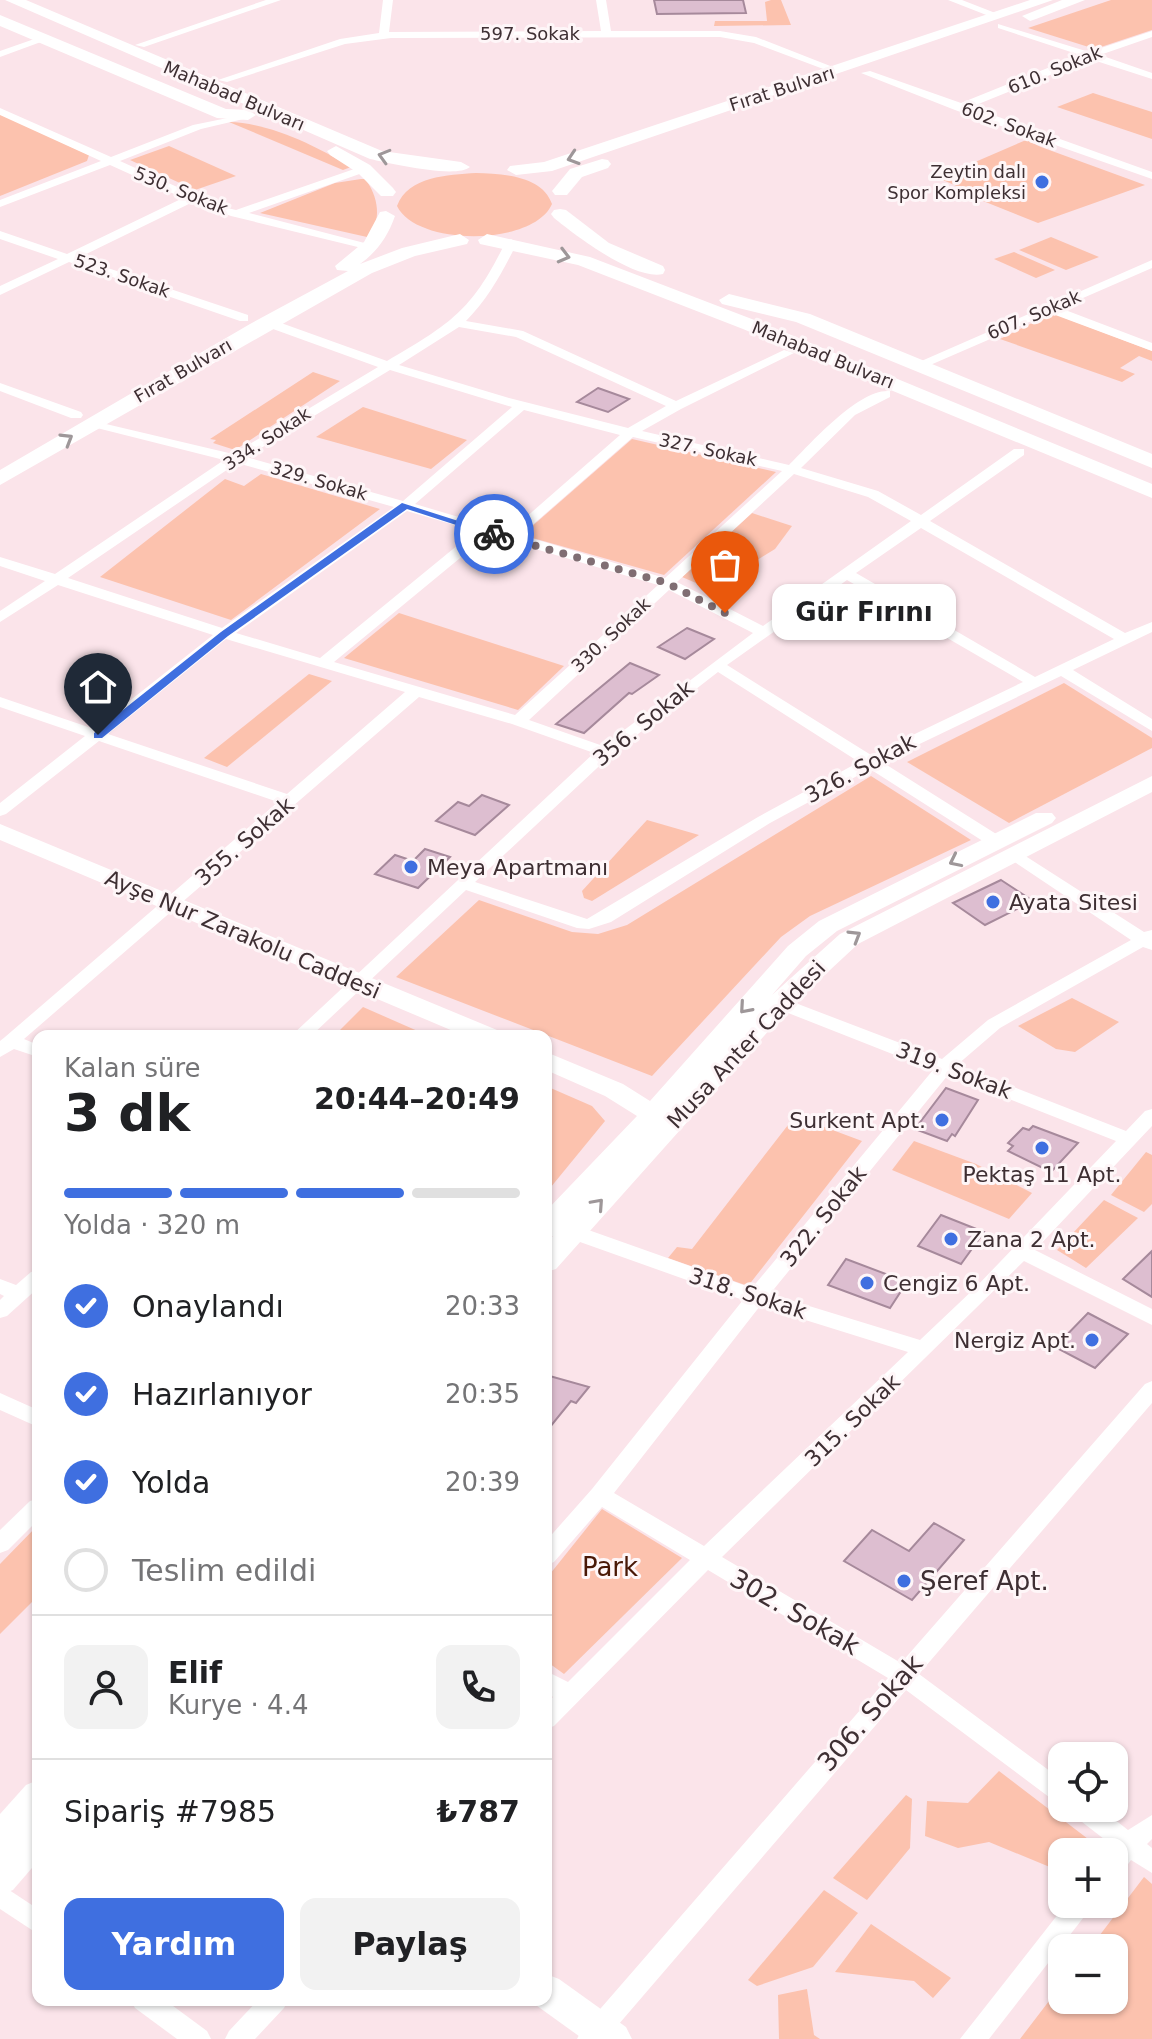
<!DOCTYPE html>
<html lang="tr">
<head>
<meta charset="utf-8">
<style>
  :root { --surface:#fff; --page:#f2f2f2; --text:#202124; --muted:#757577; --line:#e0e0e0; --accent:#3f6fe0 }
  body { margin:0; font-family:"DejaVu Sans",sans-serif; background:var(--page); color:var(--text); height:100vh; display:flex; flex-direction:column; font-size:30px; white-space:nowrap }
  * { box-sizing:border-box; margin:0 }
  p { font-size:26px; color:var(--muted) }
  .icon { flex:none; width:44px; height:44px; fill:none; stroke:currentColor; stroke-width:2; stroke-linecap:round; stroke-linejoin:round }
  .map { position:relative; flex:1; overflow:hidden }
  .side { position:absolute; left:32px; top:1030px; width:520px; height:976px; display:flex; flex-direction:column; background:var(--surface); border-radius:16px; box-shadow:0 2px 6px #0004 }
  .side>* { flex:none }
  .fabs { position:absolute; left:1048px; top:1742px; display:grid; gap:16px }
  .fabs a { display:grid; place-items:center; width:80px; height:80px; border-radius:16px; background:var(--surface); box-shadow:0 2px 6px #0004; font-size:40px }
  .pin { position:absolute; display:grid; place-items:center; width:68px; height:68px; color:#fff; margin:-82px -34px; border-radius:50% 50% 50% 0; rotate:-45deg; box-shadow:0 0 8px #0007 }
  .pin .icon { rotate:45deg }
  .courier { position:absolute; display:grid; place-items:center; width:80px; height:80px; margin:-40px; border:6px solid #3f6fe0; border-radius:50%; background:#fff; color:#222; box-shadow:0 2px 10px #0007 }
  .bubble { position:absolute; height:56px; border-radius:16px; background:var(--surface); box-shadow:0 2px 6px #0004; font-size:26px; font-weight:700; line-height:56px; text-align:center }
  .headline em { font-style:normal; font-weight:700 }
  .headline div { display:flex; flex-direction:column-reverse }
  .headline { display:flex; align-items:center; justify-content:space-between; height:136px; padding:0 32px }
  h1 { font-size:52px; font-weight:700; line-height:60px }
  .bar { display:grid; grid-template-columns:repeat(4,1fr); gap:12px 8px; align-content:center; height:96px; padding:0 32px }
  .bar i { height:10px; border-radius:6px; background:var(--line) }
  .bar .active { background:var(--accent) }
  .bar p { grid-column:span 4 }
  .line { display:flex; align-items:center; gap:20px; padding:0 32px; border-top:2px solid var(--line) }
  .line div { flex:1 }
  .round { display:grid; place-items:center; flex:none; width:84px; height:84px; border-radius:16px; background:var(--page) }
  ol { padding:0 32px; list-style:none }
  li { display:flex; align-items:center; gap:24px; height:88px }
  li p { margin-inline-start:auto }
  li .icon { padding:8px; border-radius:50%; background:var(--accent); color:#fff; stroke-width:4 }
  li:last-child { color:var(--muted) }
  li i { width:44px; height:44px; border:4px solid var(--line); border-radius:50% }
  .primary-button { display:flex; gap:16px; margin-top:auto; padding:16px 32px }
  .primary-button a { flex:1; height:92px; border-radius:16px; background:var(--accent); color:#fff; font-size:32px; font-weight:700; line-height:92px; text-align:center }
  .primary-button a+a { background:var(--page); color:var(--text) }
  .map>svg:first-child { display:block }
  .green { fill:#fcc2ae }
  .building { fill:#ddbed0; stroke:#a6899b; stroke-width:2 }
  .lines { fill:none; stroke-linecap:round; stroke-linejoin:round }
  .street { fill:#fff; fill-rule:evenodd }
  .secondary { fill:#fff; fill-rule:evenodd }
  .primary { fill:#fff; fill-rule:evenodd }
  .oneway { stroke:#9e9799 }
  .route { fill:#3f6fe0 }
  .done { stroke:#806e73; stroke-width:8; stroke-dasharray:0 14.4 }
  .poi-dot { fill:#3f6fe0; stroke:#fef6f8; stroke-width:3 }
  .labels { text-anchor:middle; stroke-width:6; stroke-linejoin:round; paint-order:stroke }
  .far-street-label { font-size:18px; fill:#3e2f33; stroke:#fef6f8 }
  .far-poi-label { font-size:18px; fill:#3e2f33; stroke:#fef6f8; text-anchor:end }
  .street-label { font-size:22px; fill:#3e2f33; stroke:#fef6f8 }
  .poi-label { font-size:22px; fill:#3e2f33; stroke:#fef6f8; text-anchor:start }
  .near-park-label { font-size:26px; fill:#491806; stroke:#fef6f8 }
  .near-poi-label { font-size:26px; fill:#3e2f33; stroke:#fef6f8; text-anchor:start }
  .near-street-label { font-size:26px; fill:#3e2f33; stroke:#fef6f8 }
</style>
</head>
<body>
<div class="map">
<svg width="1152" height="2039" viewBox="0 0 1152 2039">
  <rect width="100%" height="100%" fill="#fbe4ea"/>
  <g class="green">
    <path d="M771,0H781L791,25L714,26L715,21H767L765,2Z"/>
    <path d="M1111,0H1152V30L1095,49L1028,28Z"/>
    <path d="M1093,93L1152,112V139L1057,107Z"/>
    <path d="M0,114L89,155L87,161L0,196Z"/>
    <path d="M229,122C271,123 316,146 351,167L343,170Z"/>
    <path d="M1026,140L1041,147L1145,185L1038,223L953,189L959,187L938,178Z"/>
    <path d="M169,146L236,176L195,190L130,160Z"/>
    <path d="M476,173C502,174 542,175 552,204C534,246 417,247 397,206C408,176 448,175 476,173Z"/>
    <path d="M361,179H365C378,195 383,222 367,237L260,213L335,183Z"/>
    <path d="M1051,237L1099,257L1066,270L1019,250Z"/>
    <path d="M1014,252L1055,270L1036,278L994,259Z"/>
    <path d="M1052,313L1152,351V361L1139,356L1120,368L1135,374L1122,382L1000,339Z"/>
    <path d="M313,372L340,381L235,450L213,443L216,440L210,439Z"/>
    <path d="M363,407L467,440L431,469L316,437Z"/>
    <path d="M632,439L776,472L664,575L522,535Z"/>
    <path d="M261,474L380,509L231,620L100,577L225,479L244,486Z"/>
    <path d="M752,513L792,526L775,549L710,589L682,577Z"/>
    <path d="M399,613L564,666L518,710L344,658Z"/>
    <path d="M309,674L332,681L227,767L204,758Z"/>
    <path d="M1064,683L1152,738V748L1009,823L907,762Z"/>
    <path d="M871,776L971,840L810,916L781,937L652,1076L396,977L479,900L572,932L598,934L627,925Z"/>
    <path d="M647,820L699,835L592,901L584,898L582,891Z"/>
    <path d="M1072,998L1119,1022L1075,1052L1056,1049L1018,1026Z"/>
    <path d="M363,1007L429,1036H334Z"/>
    <path d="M546,1086L592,1106L605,1121L546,1193Z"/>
    <path d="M795,1116L862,1141L748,1286L668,1258L677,1247L692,1249Z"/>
    <path d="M914,1141L976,1164L1032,1193L1009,1219L892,1170Z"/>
    <path d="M1146,1152L1152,1155V1204L1144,1212L1111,1195Z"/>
    <path d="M1104,1200L1138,1218L1086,1268L1057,1250Z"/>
    <path d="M602,1509L682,1558L564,1674L546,1661V1579Z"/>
    <path d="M38,1525V1596L0,1634V1564Z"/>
    <path d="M999,1771L1092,1842L1079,1852H1062V1866L1057,1870L989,1842L958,1848L925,1836L927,1801L968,1803Z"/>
    <path d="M906,1795L912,1799L910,1848L867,1900L833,1878Z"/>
    <path d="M1144,1877L1152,1884V2039H1020L1062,1984V2000H1114V1948H1090Z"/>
    <path d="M824,1890L858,1913L813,1967L757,1986L748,1980Z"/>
    <path d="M871,1924L951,1978L933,1998L914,1981L835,1972Z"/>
    <path d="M807,1989L814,2035L820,2039H779L778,1995Z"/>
  </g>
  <g class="building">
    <path d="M654,0H743L746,13L657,14Z"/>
    <path d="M598,388L629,399L608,412L577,402Z"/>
    <path d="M687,628L714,639L685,659L658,647Z"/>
    <path d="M630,663L659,675L632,694L629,693L584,733L556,724Z"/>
    <path d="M482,795L509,805L475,835L436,821L458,802L469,806Z"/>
    <path d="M425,849L450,857L418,888L375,874L395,855L413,861Z"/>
    <path d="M1001,880L1033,901L985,925L953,903Z"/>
    <path d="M946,1088L978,1100L955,1136L952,1134L947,1141L915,1129Z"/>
    <path d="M1033,1126L1078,1143L1051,1172L1008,1151L1013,1146L1008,1143L1023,1128L1029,1130Z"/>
    <path d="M941,1215L984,1232L961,1264L918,1246Z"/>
    <path d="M1152,1251V1297L1123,1279Z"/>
    <path d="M846,1259L907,1282L890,1308L828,1285Z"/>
    <path d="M1088,1313L1128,1334L1095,1368L1055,1347Z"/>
    <path d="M546,1375L589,1387L576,1403L571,1401L546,1432Z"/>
    <path d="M934,1523L964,1540L912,1600L844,1561L872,1530L909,1551Z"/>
  </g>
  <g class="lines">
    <g class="street">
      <path d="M266,0H281L144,47L135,45Z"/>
      <path d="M383,0H393L389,32L601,31L596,0H606L611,31H720L756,37L843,71L834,73L754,43L720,37L391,38L345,44L227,82L218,80L340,39L379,33Z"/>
      <path d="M948,0H962L1003,16L994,18Z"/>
      <path d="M998,24L1089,52L1152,31V37L1100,55L1152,73V79L1090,59L971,107L1152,172V179L955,110L861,73L870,71L961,103L1080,55L998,28Z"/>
      <path d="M40,37L49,39L0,57V51Z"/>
      <path d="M0,108L111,157L193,125L252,113V117L201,129L120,161L219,206L236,210L360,167H368V171L249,213L376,246L370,250L231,216L193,202L78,258L248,315V321H240L69,262L0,295V286L58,259L0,239V231L67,254L183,198L110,165L0,207V200L101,161L0,115Z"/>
      <path d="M511,239L517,243C503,271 489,298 466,321L523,331L676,401L784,350L794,353L681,409L642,431L789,465C810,444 859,388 890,391V397L855,415L801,468L878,491L921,515L1014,449H1024V455L930,521L1125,633L1152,622V632L1073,670L1152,719V731L1061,676L882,762L1001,837L1003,841L1001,845H989L870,769L770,823L611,922L589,929L577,928L466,890L311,1036H291L594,753L512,724L419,697L24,1039L38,1045V1057L14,1049L0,1057V1041L5,1037L278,802L99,741L6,814L0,816V803L85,736L0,707V697L94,729L213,635L58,585L0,622V611L45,581L0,566V557L55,574L224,460L89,426V420L233,454L378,367L262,325V319H270L387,361C450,324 472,311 505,243ZM459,327L516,337L666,406L628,428L509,398L399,365ZM390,370L512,407L403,501L246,457ZM524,410L620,435L509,532L415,504ZM633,437L782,471L665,578L521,535ZM237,463L394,507L222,628L68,578ZM794,474L868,497L911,521L763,626L677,582ZM407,511L475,531L320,658L236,633ZM921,528L1114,639L1035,677L856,573ZM488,535L658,585L515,715L334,662ZM847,580L1023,682L871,755L727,665ZM669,590L753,633L603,746L529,720ZM226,639L405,692L287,794L108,734ZM718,672L859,762L758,817L587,919L475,882L611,755Z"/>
      <path d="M1152,260V268L1060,308L1152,343V351L1050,313L921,369L910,366Z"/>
      <path d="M0,383L81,412L83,415L81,418H71L0,391Z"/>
      <path d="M1013,848L1144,932L1152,930V950L1143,947L1000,1028L957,1065L1126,1131L1145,1111L1152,1109V1126L1035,1250L1152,1309V1325L1024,1261L722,1557L901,1663L1145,1384L1152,1381V1403L919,1674L1062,1780V1803L1053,1800L906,1690L606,2039H577L581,2031L888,1678L708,1570L554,1726L546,1729V1704L553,1697L546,1692V1671L568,1682L690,1560L602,1507L554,1562L546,1565V1541L592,1489L743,1300L566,1237L563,1232L566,1227H580L752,1288L933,1070L773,1007L770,1003L773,999H785L942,1059L988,1020L1131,940L1007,857L1005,853ZM948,1075L1116,1141L976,1287L920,1340L770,1294ZM760,1306L908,1352L704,1546L614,1493Z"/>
      <path d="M38,1270V1288L7,1316L0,1318V1300L4,1296L0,1294V1279L16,1285L31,1272Z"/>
      <path d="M0,1393L38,1410V1427L0,1410Z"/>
      <path d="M38,1499V1520L8,1550L0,1553V1530L30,1501Z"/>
      <path d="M1070,1808H1100L1128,1830L1152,1815V1839L1147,1844L1152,1848V1873L1131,1860L1123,1871L1114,1874V1852H1108L1113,1846L1073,1815Z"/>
      <path d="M0,1884L38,1909V1934L0,1909Z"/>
      <path d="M1066,1904H1094L989,2039H960Z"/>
      <path d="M131,2000H165L207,2031L211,2039H177L135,2008Z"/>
      <path d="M258,2000H288L284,2008L255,2039H225L229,2031Z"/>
    </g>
    <g class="secondary">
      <path d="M1152,776V792L858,944L788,1009L556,1269L546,1272V1244L553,1236L546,1238V1211L637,1116L605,1096L546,1070V1052L623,1084L650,1101L788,946L819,921L1036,813H1052L1056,818L1052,823L837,931L806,956L772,995L840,934Z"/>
      <path d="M0,824L497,1030L501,1036H465L0,840Z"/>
      <path d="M38,1780V1861L13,1890L0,1895V1814L26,1785Z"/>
      <path d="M546,1974L559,1979L626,2027L632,2039H583L533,2003L532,2000H546Z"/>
    </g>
    <g class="primary">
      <path d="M5,0H26L382,151L461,162L470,167C456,179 389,163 370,159Z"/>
      <path d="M1030,0H1053L552,171L516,175L507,170L510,166L544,162Z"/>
      <path d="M1062,0H1085L1036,19L1030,21L1022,16Z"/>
      <path d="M0,15L226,109L248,110L256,115L248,120L217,118L0,26Z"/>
      <path d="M336,146L370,165L393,188L396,192L393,196H381L358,173L330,155L327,151Z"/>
      <path d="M602,159L608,160L611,164L608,168L582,177L567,195H555L552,191L570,169Z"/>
      <path d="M560,209L566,210L609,243L663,266L665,270L663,274C635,281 575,235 554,218L551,214L554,210Z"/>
      <path d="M386,211L395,216C388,236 377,252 360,264L402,248L460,234L469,240L467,244L415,256L372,273L0,485V470L250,324L348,271L337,270L335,266L364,242L380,212Z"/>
      <path d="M487,234L590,257L757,321L1152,484V498L743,329L578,265L480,244L478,240Z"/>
      <path d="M729,294L810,314L1152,454V468L796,322L722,304L719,300Z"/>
    </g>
  </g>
  <defs><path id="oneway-chevron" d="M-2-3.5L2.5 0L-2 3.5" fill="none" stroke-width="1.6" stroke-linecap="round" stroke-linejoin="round" transform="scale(2)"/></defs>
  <g class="oneway">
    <use href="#oneway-chevron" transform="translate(384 156) rotate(-164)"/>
    <use href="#oneway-chevron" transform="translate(573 158) rotate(162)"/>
    <use href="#oneway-chevron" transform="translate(564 256) rotate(15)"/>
    <use href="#oneway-chevron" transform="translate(67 439) rotate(-31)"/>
    <use href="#oneway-chevron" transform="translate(955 861) rotate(154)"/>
    <use href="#oneway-chevron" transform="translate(855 936) rotate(-31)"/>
    <use href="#oneway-chevron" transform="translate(745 1008) rotate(131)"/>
    <use href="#oneway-chevron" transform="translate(598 1204) rotate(-48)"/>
  </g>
  <path class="route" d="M402,503L499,534L490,536L407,509L228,636L102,738H94V733L221,632Z"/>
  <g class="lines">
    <path class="done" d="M494,534L667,583L725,613"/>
  </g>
  <g class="poi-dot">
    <circle cx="1042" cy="182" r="8"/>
    <circle cx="411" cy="867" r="8"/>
    <circle cx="993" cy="902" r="8"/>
    <circle cx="942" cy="1120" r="8"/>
    <circle cx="1042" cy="1148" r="8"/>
    <circle cx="951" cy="1239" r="8"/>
    <circle cx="867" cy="1283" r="8"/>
    <circle cx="1092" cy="1340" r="8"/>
    <circle cx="904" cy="1581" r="8"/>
  </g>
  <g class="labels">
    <g class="far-street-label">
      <text x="530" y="40">597. Sokak</text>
      <text transform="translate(1055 70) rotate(-22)" y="6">610. Sokak</text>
      <text transform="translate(782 89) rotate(-18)" y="6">Fırat Bulvarı</text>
      <text transform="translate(234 96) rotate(23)" y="6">Mahabad Bulvarı</text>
      <text transform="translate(1009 125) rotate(20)" y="6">602. Sokak</text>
      <text transform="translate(181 191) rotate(22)" y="6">530. Sokak</text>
      <text transform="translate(122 276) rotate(19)" y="6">523. Sokak</text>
      <text transform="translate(1034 315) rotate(-23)" y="6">607. Sokak</text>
      <text transform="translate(823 355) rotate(22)" y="6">Mahabad Bulvarı</text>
      <text transform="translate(183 371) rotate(-30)" y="6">Fırat Bulvarı</text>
      <text transform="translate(267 439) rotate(-33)" y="6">334. Sokak</text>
      <text transform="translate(708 450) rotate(12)" y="6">327. Sokak</text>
      <text transform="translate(319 481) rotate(16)" y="6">329. Sokak</text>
      <text transform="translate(611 635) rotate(-43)" y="6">330. Sokak</text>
    </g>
    <g class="far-poi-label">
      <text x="1026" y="178">Zeytin dalı<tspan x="1026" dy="21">Spor Kompleksi</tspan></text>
    </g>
    <g class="street-label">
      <text transform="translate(643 723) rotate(-39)" y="8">356. Sokak</text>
      <text transform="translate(860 768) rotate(-28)" y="8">326. Sokak</text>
      <text transform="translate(244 841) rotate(-41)" y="8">355. Sokak</text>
      <text transform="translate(243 934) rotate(23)" y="8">Ayşe Nur Zarakolu Caddesi</text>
      <text transform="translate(746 1044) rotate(-47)" y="8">Musa Anter Caddesi</text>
      <text transform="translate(954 1070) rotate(21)" y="8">319. Sokak</text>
      <text transform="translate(823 1216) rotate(-51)" y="8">322. Sokak</text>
      <text transform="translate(748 1293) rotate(18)" y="8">318. Sokak</text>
      <text transform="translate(852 1420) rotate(-44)" y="8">315. Sokak</text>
    </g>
    <g class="poi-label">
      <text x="427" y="875">Meya Apartmanı</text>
      <text x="1009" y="910">Ayata Sitesi</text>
      <text x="926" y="1128" text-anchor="end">Surkent Apt.</text>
      <text x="1042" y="1182" text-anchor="middle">Pektaş 11 Apt.</text>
      <text x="967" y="1247">Zana 2 Apt.</text>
      <text x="883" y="1291">Cengiz 6 Apt.</text>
      <text x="1076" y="1348" text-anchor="end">Nergiz Apt.</text>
    </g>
    <g class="near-park-label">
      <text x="610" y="1576">Park</text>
    </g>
    <g class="near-poi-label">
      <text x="920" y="1590">Şeref Apt.</text>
    </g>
    <g class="near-street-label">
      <text transform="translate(795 1612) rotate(30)" y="9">302. Sokak</text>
      <text transform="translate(870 1713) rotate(-49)" y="9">306. Sokak</text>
    </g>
  </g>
</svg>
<div class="fabs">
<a><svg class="icon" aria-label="locate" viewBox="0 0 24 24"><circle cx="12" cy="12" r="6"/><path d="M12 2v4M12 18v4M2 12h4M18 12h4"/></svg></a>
<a>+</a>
<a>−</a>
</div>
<div class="pin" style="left:725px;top:613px;background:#ea580c"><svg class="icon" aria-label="bag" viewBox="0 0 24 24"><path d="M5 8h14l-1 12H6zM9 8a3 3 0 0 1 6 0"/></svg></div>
<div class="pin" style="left:98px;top:735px;background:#1f2937"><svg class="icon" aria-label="home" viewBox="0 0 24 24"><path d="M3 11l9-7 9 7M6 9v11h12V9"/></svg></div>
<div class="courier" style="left:494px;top:534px"><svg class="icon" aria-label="bike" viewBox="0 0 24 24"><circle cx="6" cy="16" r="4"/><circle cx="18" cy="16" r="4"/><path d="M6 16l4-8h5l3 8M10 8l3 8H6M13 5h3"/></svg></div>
<div class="bubble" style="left:772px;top:584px;width:184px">Gür Fırını</div>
<section class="side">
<div class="headline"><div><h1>3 dk</h1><p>Kalan süre</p></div><em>20:44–20:49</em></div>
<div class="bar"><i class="active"></i><i class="active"></i><i class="active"></i><i></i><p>Yolda · 320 m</p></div>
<ol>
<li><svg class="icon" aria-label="check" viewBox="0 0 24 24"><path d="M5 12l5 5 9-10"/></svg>Onaylandı<p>20:33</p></li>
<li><svg class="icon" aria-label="check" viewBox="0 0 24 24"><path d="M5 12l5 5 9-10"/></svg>Hazırlanıyor<p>20:35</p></li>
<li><svg class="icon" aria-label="check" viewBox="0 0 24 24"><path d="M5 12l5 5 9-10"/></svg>Yolda<p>20:39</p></li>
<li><i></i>Teslim edildi</li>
</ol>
<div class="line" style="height:144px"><a class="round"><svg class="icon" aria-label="person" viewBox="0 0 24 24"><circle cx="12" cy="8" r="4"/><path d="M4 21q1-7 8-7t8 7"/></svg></a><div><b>Elif</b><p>Kurye · 4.4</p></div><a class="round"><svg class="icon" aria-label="phone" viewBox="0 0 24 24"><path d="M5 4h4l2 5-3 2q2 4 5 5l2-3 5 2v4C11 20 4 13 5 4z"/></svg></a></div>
<div class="line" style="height:104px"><div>Sipariş #7985</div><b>₺787</b></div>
<div class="primary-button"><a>Yardım</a><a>Paylaş</a></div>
</section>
</div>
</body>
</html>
